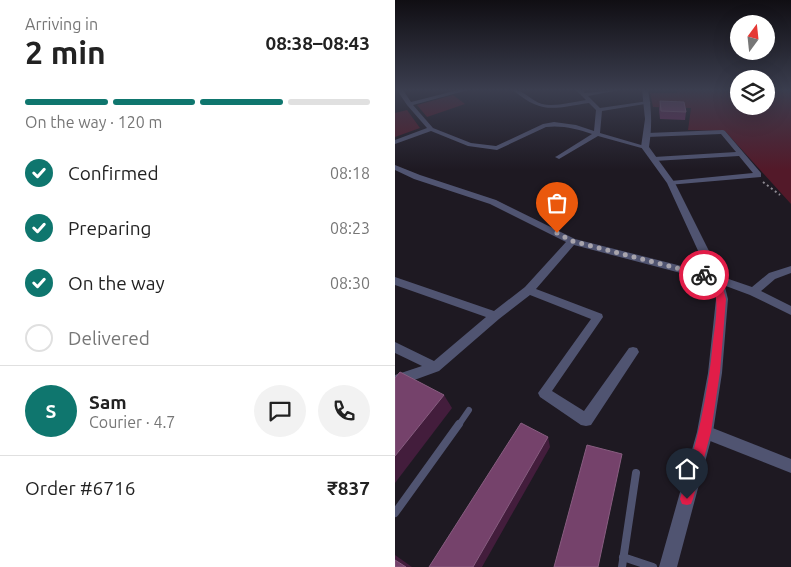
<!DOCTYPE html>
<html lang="en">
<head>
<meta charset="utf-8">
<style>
  :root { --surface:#fff; --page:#f2f2f2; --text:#222; --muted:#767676; --line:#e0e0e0; --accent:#0f766e }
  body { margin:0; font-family:Ubuntu,sans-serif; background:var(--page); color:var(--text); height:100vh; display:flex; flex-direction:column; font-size:19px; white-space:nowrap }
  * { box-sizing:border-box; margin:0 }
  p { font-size:16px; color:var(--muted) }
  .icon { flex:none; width:28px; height:28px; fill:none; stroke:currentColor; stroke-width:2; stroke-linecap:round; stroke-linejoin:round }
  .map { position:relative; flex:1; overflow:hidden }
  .drawer { display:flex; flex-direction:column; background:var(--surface); width:395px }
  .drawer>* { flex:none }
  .needle { width:32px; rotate:15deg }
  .controls { position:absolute; left:335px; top:15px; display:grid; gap:10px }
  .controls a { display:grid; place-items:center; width:45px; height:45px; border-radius:50%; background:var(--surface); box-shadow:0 5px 20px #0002; font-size:25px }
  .pin { position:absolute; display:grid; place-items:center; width:42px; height:42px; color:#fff; margin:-51px -21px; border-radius:50% 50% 50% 0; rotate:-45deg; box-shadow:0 0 5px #0007 }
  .pin .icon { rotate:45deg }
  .courier { position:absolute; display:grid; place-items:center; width:50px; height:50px; margin:-25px; border:4px solid #e11d48; border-radius:50%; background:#fff; color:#222; box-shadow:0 1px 6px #0007 }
  .summary em { font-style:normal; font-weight:700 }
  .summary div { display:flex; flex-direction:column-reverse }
  .summary { display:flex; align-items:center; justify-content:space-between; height:85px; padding:0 25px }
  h1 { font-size:32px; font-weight:700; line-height:38px }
  .bar { display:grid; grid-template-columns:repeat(4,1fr); gap:8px 5px; align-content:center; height:60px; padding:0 25px }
  .bar i { height:6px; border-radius:4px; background:var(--line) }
  .bar .current { background:var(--accent) }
  .bar p { grid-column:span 4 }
  .line { display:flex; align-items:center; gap:12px; padding:0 25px; border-top:1px solid var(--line) }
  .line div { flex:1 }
  .round { display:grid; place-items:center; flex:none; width:52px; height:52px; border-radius:26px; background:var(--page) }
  ol { padding:0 25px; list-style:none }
  li { display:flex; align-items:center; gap:15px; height:55px }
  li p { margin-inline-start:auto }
  li .icon { padding:5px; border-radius:50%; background:var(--accent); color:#fff; stroke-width:4 }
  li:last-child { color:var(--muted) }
  li i { width:28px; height:28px; border:2px solid var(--line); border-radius:50% }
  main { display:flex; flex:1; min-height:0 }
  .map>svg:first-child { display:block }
  .green { fill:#531929 }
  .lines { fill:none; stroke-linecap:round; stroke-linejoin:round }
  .path { stroke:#8e8a92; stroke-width:2; stroke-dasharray:2 3; stroke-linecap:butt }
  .service-far1 { stroke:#505471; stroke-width:6 }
  .service { stroke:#505471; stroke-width:8 }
  .minor { fill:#505471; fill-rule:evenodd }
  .tertiary { fill:#505471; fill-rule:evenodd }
  .wall { fill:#662e5a }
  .shaded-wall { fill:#431d3c }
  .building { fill:#75426b; stroke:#885d80 }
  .route { fill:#e11d48 }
  .done { stroke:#a8a4ac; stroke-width:5; stroke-dasharray:0 9 }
</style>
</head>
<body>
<main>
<section class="drawer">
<div class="summary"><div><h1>2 min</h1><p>Arriving in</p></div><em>08:38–08:43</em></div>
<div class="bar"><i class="current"></i><i class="current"></i><i class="current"></i><i></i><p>On the way · 120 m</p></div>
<ol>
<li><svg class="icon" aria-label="check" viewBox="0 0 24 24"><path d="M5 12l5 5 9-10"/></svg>Confirmed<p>08:18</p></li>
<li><svg class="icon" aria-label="check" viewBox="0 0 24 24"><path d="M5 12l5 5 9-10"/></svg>Preparing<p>08:23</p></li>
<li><svg class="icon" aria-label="check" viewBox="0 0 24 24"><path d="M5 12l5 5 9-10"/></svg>On the way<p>08:30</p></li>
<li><i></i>Delivered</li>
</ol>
<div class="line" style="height:90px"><b class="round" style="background:var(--accent);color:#fff">S</b><div><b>Sam</b><p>Courier · 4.7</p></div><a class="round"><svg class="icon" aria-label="chat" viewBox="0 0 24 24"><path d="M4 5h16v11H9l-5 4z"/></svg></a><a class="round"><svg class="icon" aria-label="phone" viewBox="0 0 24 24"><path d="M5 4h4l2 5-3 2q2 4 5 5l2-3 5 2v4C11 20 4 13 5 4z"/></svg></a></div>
<div class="line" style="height:65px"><div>Order #6716</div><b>₹837</b></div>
</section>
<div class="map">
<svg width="396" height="567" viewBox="0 0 396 567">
  <rect width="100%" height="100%" fill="#1e1922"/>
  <g class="green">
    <path d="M281,90H344V106H371V90H396V204L330,131L293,130L296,108L258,107L255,93H282Z"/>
    <path d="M58,95L70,104L32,117L22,105Z"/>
    <path d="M12,110L25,128L0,137V113Z"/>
  </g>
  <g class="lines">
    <path class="path" d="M368,182L385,195"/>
    <path class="service-far1" d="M63,426L74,410"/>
    <g class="service">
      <path d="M0,513L64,424"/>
      <path d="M228,557L258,567"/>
      <path d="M227,567L241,473"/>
    </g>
    <g class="minor">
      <path d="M2,90H8L16,102L63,90H73L18,105L38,128L76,143L101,146L148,124L159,122L181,125L199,131L201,110L194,103C159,108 147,115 118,90C130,90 136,101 147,104C160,107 177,102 191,100L181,90H187L190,93L224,90L193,96L205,108L253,101L256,103L207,111L205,133L253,147L250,149L203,136L164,159L160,157L162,156L197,134C182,129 167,125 151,127L102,150L73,146L36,131L0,144V140L32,128L12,105Z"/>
      <path d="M328,130L330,131L366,173V177L273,185V181H276L358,173L344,156L259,161L255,159L259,157L341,152L326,134L252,137L249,135L252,133Z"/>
      <path d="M0,165L25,175L101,200L180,239L322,275L357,287L374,273L396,266V273L380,279L366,291L396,306V315L355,295L320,282L179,245L141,289L207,314L208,317L157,391L189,411L234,348L238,347L242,348L244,352L196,425L191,426L186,425L145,397L143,393L196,319L135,295L104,319L44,371L0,387V375L27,366L0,353V342L39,361L91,317L0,285V277L99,311L130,287L171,242L95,204L19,179L0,170Z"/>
      <path d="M310,425L396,459V473L305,437L303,432L305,427Z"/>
    </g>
    <path class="tertiary" d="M247,90H253C257,109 257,128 254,147L280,183L328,279L333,299L327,373L318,432L282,567H264L302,432L313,373L321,299L316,279L272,183L246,147L250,119Z"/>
  </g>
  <path class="wall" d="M265,101L291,112L290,120L265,119L264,109Z"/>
  <g class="shaded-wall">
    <path d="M49,395L57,408L0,483V456Z"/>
    <path d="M153,437L155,447L87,567H78Z"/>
    <path d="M0,555L17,567H11L0,560Z"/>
  </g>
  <g class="building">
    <path d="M265,101L289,102L291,112L266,111Z"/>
    <path d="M5,372L49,395L0,456V378Z"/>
    <path d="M126,423L153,437L78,567H34Z"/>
    <path d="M192,445L227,454L203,567H159Z"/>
    <path d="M0,560L11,567H0Z"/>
  </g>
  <linearGradient id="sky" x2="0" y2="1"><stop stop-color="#100e13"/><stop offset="0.53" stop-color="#3b3e4f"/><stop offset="1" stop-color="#3b3e4f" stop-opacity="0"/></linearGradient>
  <rect width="396" height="170" fill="url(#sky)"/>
  <path class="route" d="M309,272L325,277L331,299L325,372L316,432L298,499L296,504L292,505L287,504L285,499C301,446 313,397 318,341C321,319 324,303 318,281L305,275Z"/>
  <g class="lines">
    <path class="done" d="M162,233L177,241L309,275"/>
  </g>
</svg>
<div class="controls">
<a><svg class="needle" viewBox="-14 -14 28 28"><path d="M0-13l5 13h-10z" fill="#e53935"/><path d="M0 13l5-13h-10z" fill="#767676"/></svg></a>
<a><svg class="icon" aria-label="layers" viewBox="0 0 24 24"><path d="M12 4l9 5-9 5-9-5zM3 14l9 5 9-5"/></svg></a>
</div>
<div class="pin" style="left:162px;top:233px;background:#ea580c"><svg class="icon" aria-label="bag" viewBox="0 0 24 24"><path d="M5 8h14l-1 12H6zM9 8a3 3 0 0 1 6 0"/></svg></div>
<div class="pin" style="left:292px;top:499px;background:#1f2937"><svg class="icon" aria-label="home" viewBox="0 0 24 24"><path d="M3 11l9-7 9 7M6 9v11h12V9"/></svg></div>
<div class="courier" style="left:309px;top:275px"><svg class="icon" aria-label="bike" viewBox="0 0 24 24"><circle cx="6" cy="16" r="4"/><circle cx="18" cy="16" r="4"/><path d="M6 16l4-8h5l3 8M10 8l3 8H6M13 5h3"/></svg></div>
</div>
</main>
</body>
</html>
